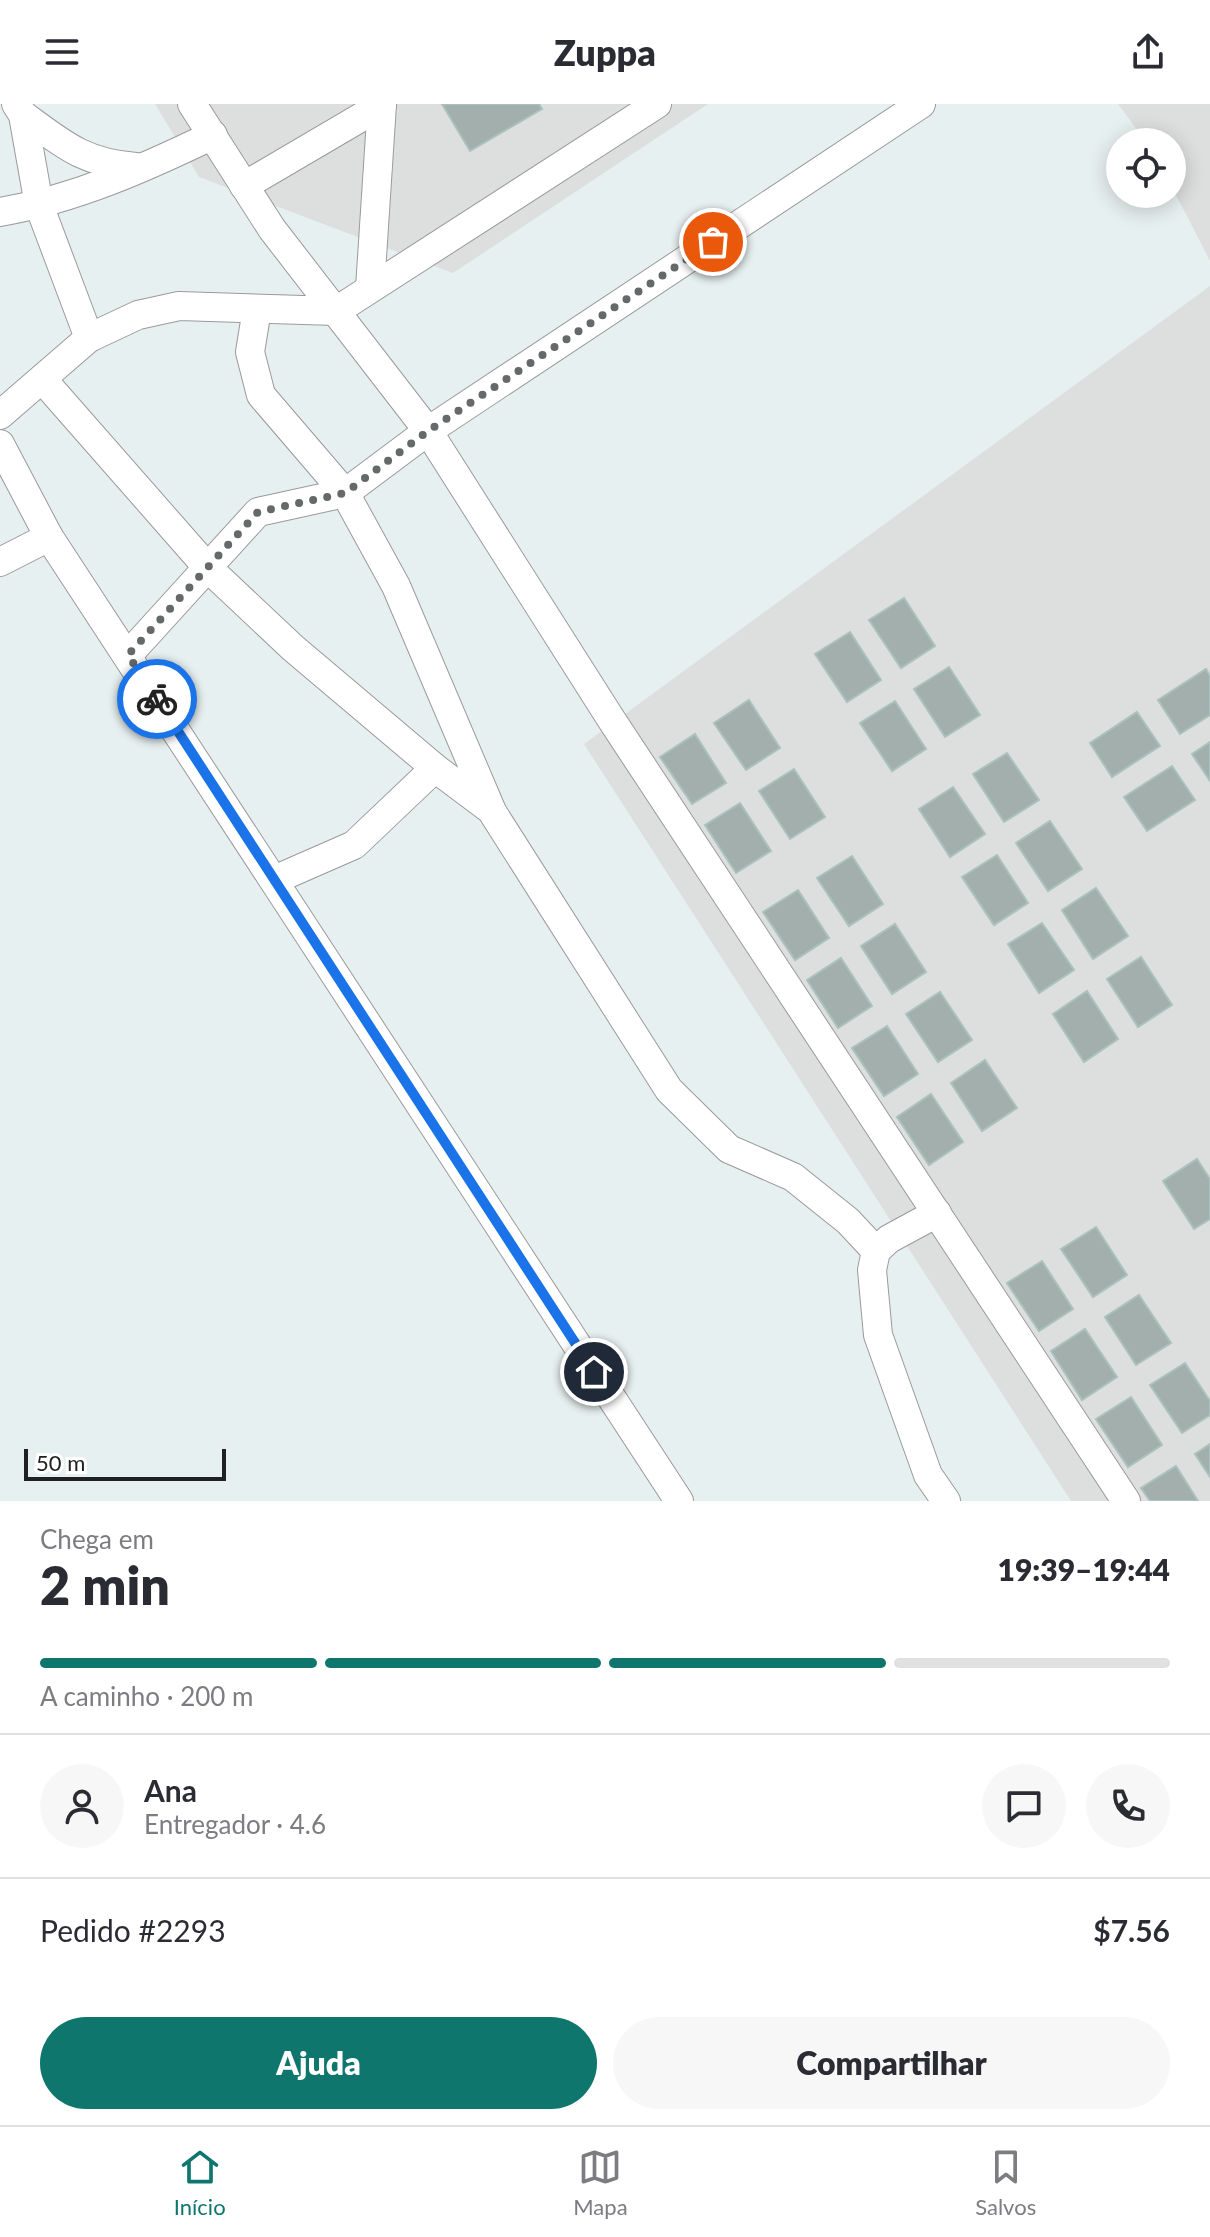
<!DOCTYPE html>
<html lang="pt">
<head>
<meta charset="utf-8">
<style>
  :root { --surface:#fff; --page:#f7f7f7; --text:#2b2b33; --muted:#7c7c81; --line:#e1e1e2; --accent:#0f766e }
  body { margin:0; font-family:Lato,sans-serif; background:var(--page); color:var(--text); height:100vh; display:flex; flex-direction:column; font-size:30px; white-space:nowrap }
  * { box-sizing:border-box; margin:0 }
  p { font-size:26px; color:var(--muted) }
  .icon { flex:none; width:44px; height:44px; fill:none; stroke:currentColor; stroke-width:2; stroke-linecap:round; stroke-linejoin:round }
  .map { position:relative; height:1397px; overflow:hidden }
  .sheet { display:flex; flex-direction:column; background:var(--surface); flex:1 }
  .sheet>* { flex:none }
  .buttons { position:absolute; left:1106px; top:24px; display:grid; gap:16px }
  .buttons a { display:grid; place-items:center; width:80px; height:80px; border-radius:50%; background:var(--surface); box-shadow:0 4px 20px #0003; font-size:40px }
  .scale { position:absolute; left:24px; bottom:20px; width:202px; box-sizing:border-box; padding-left:8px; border:4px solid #202020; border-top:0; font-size:22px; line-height:28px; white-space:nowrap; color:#202020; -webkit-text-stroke:6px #fff; paint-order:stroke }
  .pin { position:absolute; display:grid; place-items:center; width:68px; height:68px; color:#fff; margin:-34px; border:4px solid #fff; border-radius:50%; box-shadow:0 2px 8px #0007 }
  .courier { position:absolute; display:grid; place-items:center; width:80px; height:80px; margin:-40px; border:6px solid #1a73e8; border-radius:50%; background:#fff; color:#222; box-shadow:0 2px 10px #0007 }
  .overview em { font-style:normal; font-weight:800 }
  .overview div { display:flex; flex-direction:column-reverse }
  .overview { display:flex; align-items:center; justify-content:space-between; height:136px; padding:0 40px }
  h1 { font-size:52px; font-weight:800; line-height:60px }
  .bar { display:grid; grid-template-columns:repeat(4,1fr); gap:12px 8px; align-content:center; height:96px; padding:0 40px }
  .bar i { height:10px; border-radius:6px; background:var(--line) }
  .bar .active { background:var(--accent) }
  .bar p { grid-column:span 4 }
  .line { display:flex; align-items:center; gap:20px; padding:0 40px; border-top:2px solid var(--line) }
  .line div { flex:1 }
  .round { display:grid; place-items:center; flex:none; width:84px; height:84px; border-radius:42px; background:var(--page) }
  .action { display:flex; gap:16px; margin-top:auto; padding:16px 40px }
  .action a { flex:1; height:92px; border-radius:48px; background:var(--accent); color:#fff; font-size:32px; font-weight:800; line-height:92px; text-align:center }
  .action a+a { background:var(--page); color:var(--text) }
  header { display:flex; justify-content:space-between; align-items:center; height:104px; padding:0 40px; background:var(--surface); font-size:36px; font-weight:800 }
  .tab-bar { display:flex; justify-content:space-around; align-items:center; height:112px; border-top:2px solid var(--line); background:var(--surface); font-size:22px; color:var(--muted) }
  .tab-bar a { display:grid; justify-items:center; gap:4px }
  .tab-bar .active { color:var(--accent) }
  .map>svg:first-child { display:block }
  .residential { fill:#dddede }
  .building { fill:#a3afac; stroke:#aac2bd; stroke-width:2 }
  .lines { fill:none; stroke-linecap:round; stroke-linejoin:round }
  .minor-casing { stroke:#9a9a9a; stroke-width:30 }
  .minor { stroke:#fff; stroke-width:28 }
  .done { stroke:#666969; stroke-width:8; stroke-dasharray:0 14.4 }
  .route { stroke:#1a73e8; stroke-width:10 }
</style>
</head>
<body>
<header><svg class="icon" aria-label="menu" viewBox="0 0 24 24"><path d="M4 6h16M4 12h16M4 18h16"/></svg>Zuppa<svg class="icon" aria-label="share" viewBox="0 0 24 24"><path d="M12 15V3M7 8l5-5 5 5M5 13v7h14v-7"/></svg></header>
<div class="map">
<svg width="1210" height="1397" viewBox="0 0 1210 1397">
  <rect width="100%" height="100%" fill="#e7f0f0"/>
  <g class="residential">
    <path d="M155,0H708L453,169L199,73Z"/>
    <path d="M1118,0H1210V157L1172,83V38H1146Z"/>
    <path d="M1210,182V1397H1071L584,640Z"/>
  </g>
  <g class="building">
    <path d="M442,0H539L542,5L470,47Z"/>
    <path d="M904,494L935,542L901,564L869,516Z"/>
    <path d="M850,528L881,576L847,598L815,550Z"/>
    <path d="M949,563L980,611L945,633L914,585Z"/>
    <path d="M1206,565L1210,572V611L1180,630L1158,596Z"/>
    <path d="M749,596L780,644L746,666L714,619Z"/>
    <path d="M895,597L926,645L892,667L860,619Z"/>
    <path d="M1137,608L1160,642L1112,673L1090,639Z"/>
    <path d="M695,630L726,679L692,700L660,653Z"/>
    <path d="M1210,638V677L1192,650Z"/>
    <path d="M1007,649L1039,696L1004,718L973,670Z"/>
    <path d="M1172,662L1195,696L1147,727L1124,693Z"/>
    <path d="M794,665L825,713L790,735L759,687Z"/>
    <path d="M953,683L985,730L950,753L919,705Z"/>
    <path d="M740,699L771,747L736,769L705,721Z"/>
    <path d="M1050,717L1082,765L1048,787L1016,739Z"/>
    <path d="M997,751L1028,799L994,821L962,773Z"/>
    <path d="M852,752L883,800L849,822L817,774Z"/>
    <path d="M1096,784L1128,832L1093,855L1062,806Z"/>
    <path d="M798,786L829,834L795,856L763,808Z"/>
    <path d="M1042,819L1074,866L1039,889L1008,840Z"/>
    <path d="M895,820L926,868L892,890L861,842Z"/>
    <path d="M1141,853L1172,901L1138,923L1107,875Z"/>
    <path d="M841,854L872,902L838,924L807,876Z"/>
    <path d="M1087,887L1118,935L1084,958L1053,910Z"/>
    <path d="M940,888L972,936L938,958L906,910Z"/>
    <path d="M887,922L918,970L884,992L852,944Z"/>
    <path d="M985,956L1017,1004L982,1027L951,979Z"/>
    <path d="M931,990L963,1038L929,1061L897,1013Z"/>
    <path d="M1197,1055L1210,1075V1115L1194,1125L1163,1077Z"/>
    <path d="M1096,1123L1127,1171L1093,1193L1061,1145Z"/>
    <path d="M1042,1157L1073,1205L1039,1227L1007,1179Z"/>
    <path d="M1139,1191L1171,1239L1136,1261L1105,1213Z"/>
    <path d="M1085,1225L1117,1273L1082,1296L1051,1247Z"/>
    <path d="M1185,1259L1210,1297V1311L1182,1329L1150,1281Z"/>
    <path d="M1131,1293L1162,1341L1128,1363L1096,1315Z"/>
    <path d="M1210,1340V1373L1195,1350Z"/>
    <path d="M1176,1362L1198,1397H1150L1141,1384Z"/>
  </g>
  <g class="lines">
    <defs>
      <g id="minor">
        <path d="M16,0L23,11L39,101L89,234"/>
        <path d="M192,0L272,125L428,327L611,615L1126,1397"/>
        <path d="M23,11C64,41 84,59 136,63"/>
        <path d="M244,82L382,1"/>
        <path d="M0,108C75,95 145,64 213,31"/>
        <path d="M370,184L382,0"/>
        <path d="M257,205L250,248L261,291L345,389L396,482L491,705"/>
        <path d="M43,276L208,464L293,544L435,664L491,706L669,986L729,1045L793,1073L848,1117L876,1147"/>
        <path d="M0,311L89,234L138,211L179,202L336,207L657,0"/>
        <path d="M0,340L49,433L679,1397"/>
        <path d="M0,458L49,433"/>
        <path d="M128,551L258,408L345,389L428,327L921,0"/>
        <path d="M274,776L354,741L435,664"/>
        <path d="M937,1109L889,1135L876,1147L872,1166L878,1231L928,1371L946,1397"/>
      </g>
    </defs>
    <use href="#minor" class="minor-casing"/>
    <use href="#minor" class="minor"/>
  </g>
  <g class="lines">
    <path class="done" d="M157,595L128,551L258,408L345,389L428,327L713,138"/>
    <path class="route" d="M157,595L594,1268"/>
  </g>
</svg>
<div class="buttons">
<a><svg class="icon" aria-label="locate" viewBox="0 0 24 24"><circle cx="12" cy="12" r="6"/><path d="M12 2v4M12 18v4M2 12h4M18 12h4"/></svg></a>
</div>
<div class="scale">50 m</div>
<div class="pin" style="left:713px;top:138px;background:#ea580c"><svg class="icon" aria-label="bag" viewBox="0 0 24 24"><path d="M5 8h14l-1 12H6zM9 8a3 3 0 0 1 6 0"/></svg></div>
<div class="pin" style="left:594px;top:1268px;background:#1f2937"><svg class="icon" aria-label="home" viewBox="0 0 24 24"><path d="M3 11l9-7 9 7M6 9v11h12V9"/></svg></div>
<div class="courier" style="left:157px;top:595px"><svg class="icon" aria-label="bike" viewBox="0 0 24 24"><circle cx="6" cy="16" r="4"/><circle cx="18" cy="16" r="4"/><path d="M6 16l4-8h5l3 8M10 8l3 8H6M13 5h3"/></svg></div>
</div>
<section class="sheet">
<div class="overview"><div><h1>2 min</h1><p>Chega em</p></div><em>19:39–19:44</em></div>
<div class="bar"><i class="active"></i><i class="active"></i><i class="active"></i><i></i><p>A caminho · 200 m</p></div>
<div class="line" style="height:144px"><a class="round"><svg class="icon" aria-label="person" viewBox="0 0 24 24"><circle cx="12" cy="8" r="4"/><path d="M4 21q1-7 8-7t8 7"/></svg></a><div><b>Ana</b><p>Entregador · 4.6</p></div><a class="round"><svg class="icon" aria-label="chat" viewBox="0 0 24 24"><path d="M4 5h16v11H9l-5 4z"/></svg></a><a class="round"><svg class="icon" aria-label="phone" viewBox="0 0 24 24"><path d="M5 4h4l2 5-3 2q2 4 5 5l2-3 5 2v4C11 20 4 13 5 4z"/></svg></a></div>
<div class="line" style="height:104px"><div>Pedido #2293</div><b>$7.56</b></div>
<div class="action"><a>Ajuda</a><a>Compartilhar</a></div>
</section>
<nav class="tab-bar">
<a class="active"><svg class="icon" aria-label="home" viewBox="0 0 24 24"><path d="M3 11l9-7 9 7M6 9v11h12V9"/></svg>Início</a>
<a><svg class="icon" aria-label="map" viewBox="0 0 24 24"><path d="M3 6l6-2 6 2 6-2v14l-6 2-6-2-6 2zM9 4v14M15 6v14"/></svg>Mapa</a>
<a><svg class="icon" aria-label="saved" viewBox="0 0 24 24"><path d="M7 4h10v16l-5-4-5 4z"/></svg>Salvos</a>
</nav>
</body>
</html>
